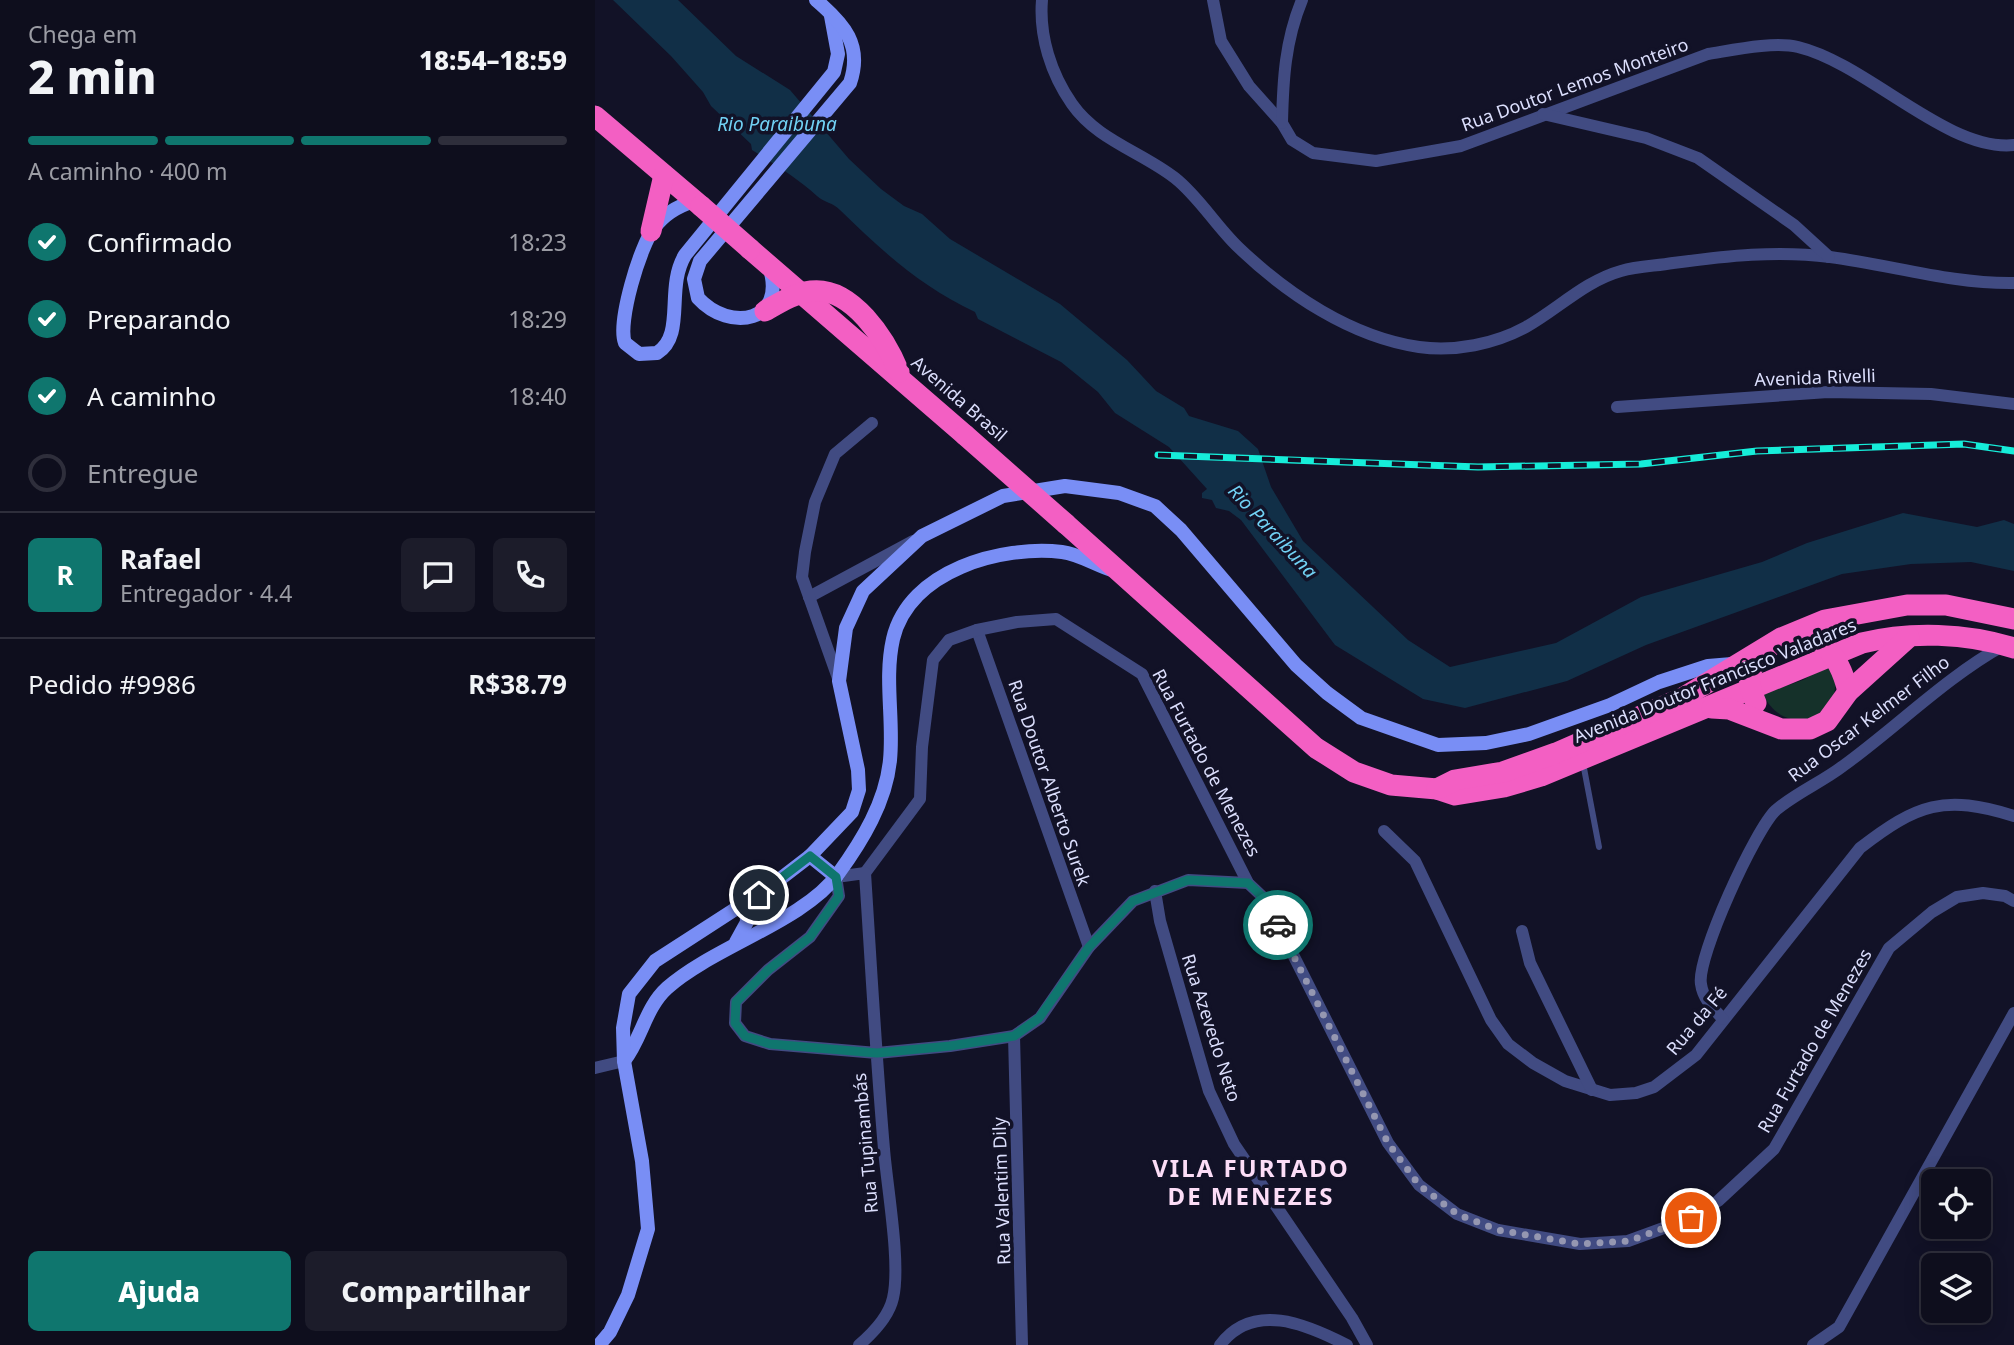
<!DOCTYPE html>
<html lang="pt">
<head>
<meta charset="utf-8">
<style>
  :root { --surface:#0e0e1d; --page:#1c1c2a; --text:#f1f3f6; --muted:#9b9ca4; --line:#2e2e3b; --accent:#0f766e }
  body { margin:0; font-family:"Noto Sans",sans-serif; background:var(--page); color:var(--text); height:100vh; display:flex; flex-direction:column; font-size:26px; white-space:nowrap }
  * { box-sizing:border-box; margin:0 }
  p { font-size:23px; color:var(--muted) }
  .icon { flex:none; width:38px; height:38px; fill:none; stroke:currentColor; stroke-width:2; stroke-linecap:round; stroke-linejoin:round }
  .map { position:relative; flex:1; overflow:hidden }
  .sheet { display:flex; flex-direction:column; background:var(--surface); width:595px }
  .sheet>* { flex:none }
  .controls { position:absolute; left:1326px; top:1169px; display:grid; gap:14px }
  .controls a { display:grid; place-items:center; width:70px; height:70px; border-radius:10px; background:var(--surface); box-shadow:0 4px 18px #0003,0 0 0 2px var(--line); font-size:35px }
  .pin { position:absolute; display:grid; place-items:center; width:60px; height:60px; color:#fff; margin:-30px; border:4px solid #fff; border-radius:50%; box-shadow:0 2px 7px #0007 }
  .courier { position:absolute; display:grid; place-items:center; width:70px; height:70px; margin:-35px; border:5px solid #0f766e; border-radius:50%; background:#fff; color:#222; box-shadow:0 2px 9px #0007 }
  .summary em { font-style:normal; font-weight:800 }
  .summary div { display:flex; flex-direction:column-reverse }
  .summary { display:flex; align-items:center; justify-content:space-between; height:119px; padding:0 28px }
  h1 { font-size:46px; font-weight:800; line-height:52px }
  .bar { display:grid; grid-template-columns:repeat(4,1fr); gap:10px 7px; align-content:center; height:84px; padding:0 28px }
  .bar i { height:9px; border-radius:5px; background:var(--line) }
  .bar .on { background:var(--accent) }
  .bar p { grid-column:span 4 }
  .line { display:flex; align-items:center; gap:18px; padding:0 28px; border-top:2px solid var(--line) }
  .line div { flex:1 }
  .round { display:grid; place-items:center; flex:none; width:74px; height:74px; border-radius:10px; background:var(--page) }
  ol { padding:0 28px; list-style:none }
  li { display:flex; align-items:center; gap:21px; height:77px }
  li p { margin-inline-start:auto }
  li .icon { padding:7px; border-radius:50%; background:var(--accent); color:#fff; stroke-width:4 }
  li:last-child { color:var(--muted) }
  li i { width:38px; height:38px; border:4px solid var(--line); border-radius:50% }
  .primary-button { display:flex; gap:14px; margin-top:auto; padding:14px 28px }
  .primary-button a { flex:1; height:80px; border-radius:10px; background:var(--accent); color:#fff; font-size:28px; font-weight:800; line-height:80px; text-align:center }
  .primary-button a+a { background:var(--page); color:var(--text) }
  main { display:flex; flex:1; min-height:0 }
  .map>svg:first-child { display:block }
  .green { fill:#15312a }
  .water { fill:#112f47 }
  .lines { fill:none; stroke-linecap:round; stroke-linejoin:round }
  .lane { stroke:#414b82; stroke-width:6 }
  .street { stroke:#414b82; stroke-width:12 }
  .secondary { stroke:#798ef5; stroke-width:14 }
  .highway { stroke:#f35fc3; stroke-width:21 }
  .rail-casing { stroke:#16edd9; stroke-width:7 }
  .rail { stroke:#121227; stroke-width:4.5; stroke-dasharray:13; stroke-linecap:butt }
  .highway-bridge { stroke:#f35fc3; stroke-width:21 }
  .done { stroke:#9597b1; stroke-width:7; stroke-dasharray:0 12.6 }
  .route { stroke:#0f766e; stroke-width:9 }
  .labels { text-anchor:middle; stroke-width:7; stroke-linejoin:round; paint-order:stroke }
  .street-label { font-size:18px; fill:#dbdefc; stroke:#121227 }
  .water-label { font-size:19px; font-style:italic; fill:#71d1f4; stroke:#121227 }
  .district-label { font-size:24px; font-weight:bold; letter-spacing:2px; fill:#fcddf7; stroke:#121227 }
</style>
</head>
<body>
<main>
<section class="sheet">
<div class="summary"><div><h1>2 min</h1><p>Chega em</p></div><em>18:54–18:59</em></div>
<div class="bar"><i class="on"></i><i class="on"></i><i class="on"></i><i></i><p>A caminho · 400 m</p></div>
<ol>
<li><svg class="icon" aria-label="check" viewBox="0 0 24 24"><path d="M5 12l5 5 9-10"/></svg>Confirmado<p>18:23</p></li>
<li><svg class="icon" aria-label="check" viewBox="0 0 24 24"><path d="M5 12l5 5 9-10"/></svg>Preparando<p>18:29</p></li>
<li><svg class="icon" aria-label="check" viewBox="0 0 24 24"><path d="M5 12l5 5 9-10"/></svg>A caminho<p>18:40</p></li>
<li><i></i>Entregue</li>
</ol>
<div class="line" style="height:126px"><b class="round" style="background:var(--accent);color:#fff">R</b><div><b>Rafael</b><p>Entregador · 4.4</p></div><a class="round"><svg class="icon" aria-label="chat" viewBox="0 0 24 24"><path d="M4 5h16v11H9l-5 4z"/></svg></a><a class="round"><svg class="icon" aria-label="phone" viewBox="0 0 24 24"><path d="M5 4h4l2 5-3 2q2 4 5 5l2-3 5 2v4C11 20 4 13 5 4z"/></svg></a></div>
<div class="line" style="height:91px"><div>Pedido #9986</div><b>R$38.79</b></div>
<div class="primary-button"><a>Ajuda</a><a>Compartilhar</a></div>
</section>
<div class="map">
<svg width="1419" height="1345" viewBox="0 0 1419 1345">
  <rect width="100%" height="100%" fill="#121227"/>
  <path class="green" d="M1237,663C1256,719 1190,742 1168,694L1208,680Z"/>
  <path class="water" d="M18,0H83L141,56L195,90L254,159L286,189L309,206L327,214L355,239L465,304L532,360L561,391L589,408L594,416L643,431L663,449L676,487L708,541L813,640L855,667L961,643L1046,597L1167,562L1212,543L1308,513L1382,527L1409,520L1419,524V571L1376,562L1316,564L1247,574L1051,645L972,681L870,708L828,699L740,645L646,520L634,511L621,508L617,500L607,498V493L612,489L574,447L520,413L503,392L466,362L383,319L380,312C325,286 287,251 245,210C239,203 228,202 222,196C202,178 181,165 157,150L156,144L116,106L108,92L76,56Z"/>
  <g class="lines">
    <path class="lane" d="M988,763L1004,847"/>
    <g class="street">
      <path d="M447,0C444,36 456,74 477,104C502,140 547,152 580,178C604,197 621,226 643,247C692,294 756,337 824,347C860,352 900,344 931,327C963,309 990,281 1026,271C1043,266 1061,266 1078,263C1131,256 1182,250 1235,257C1297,265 1356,284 1419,283"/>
      <path d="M618,0L626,41L654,86L687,123L697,140L718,153L781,161L866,146L1113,54C1138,50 1179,41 1203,47C1273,64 1352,152 1419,145"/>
      <path d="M948,114L1051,138L1103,158L1199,225L1234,257"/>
      <path d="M687,123C688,80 690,41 707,0"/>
      <path d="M1022,407L1233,392L1336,394L1419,404"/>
      <path d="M214,597L318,541"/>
      <path d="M382,630L494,947"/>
      <path d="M244,681L207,577L210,552L220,502L240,454L277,423"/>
      <path d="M789,831L820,861L896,1020L913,1044L938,1063L970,1081L1015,1095L1041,1093L1059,1087L1101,1055L1265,848C1322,804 1349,794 1419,816"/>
      <path d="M270,873L325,799L327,747L338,660L354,640L382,630L422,622L461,619L547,674L653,883L670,899L793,1143L824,1185L862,1214L903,1230L985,1244L1033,1241L1096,1218L1123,1201L1179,1149L1294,948L1337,912L1362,897L1388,893L1410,896L1419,901"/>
      <path d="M560,891L565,921L614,1091L639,1144L757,1318L772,1345"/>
      <path d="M927,931L935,963L997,1090"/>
      <path d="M1128,1019C1118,1008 1108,999 1106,984C1101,958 1161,828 1181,810C1201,793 1227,782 1248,766C1303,726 1350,678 1409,645"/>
      <path d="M419,1036L427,1345"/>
      <path d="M0,1068L29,1061"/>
      <path d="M264,1345C278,1333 294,1316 298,1298C306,1264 292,1187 289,1149C281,1057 276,965 270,873L241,877L244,896L215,937L173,970L141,1002L140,1023L150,1036L175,1044L282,1053L355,1046L419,1036L445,1018L494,947L538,901L593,880L653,883"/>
      <path d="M625,1345C658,1301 711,1324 752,1345"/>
      <path d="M1218,1345L1244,1327L1419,1013"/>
    </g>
    <g class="secondary">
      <path d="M99,201C83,206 69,214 59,228C45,246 22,323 30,343L44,354L62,353C91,335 70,288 90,255L239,72L243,54L236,16"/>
      <path d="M174,266C193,322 135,333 103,298L99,279L105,261L255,83C268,45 249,24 221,0"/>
      <path d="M215,856L241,877"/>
      <path d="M141,942L152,922L151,903"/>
      <path d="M29,1061C47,1038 50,1008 72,988C118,947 209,921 243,874C267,841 291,802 295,760C299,720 289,679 298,639C314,570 407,545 467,552C484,554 501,565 517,570"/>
      <path d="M4,1345L15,1332L33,1295L53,1229L47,1161L29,1061L28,1028L34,994L60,961L176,886L215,856L257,812L264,790L263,770L244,681L251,628L268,591L327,536L408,496L470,486L524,493L560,506L586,530L701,665L732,693L766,718L843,745L891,743L934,734L1015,705L1064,682L1113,666L1137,664"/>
    </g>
    <g class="highway">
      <path d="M0,116L106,206"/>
      <path d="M56,231L69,175"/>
      <path d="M155,249L370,435"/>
      <path d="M170,311C184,303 200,293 216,291C257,286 291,340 304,372"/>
      <path d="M471,524L721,748L759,772L796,785L842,789L860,795L909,787L946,776L1267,643C1315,631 1372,633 1419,648"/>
      <path d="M1161,703C1158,695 1153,686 1155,677C1156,665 1167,653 1176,646C1216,614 1245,654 1253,692"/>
      <path d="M1117,708L1134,709L1186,729H1215L1232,721L1253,692L1314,637"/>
      <path d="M842,789L860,780L908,772L961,753L1089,697L1186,638L1230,620L1312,605H1351L1419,619"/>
    </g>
    <defs>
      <path id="rail" d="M563,455L883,467L1046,464L1162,451L1369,444L1419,451"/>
    </defs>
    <use href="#rail" class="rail-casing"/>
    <use href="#rail" class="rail"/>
    <g class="highway-bridge">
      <path d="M106,206L155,249"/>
      <path d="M370,435L471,524"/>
    </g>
  </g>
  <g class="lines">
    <path class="done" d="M683,925L793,1143L824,1185L862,1214L903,1230L985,1244L1034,1241L1096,1218"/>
    <path class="route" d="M164,895L215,856L241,877L244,896L215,937L173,970L141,1002L140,1023L150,1036L175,1044L282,1053L355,1046L419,1036L444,1018L494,947L538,901L593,880L653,883L670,899L683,925"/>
  </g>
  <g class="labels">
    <g class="street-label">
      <text transform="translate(980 85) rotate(-20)" y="6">Rua Doutor Lemos Monteiro</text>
      <text transform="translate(1220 378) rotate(-2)" y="6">Avenida Rivelli</text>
      <text transform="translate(364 399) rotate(41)" y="6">Avenida Brasil</text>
      <text transform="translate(1120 681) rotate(-22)" y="6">Avenida Doutor Francisco Valadares</text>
      <text transform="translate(1274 719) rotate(-37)" y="6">Rua Oscar Kelmer Filho</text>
      <text transform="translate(611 763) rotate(62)" y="6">Rua Furtado de Menezes</text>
      <text transform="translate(454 783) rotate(71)" y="6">Rua Doutor Alberto Surek</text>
      <text transform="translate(1102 1021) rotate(-50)" y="6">Rua da Fé</text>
      <text transform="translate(616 1028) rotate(72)" y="6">Rua Azevedo Neto</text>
      <text transform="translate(1220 1041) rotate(-60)" y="6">Rua Furtado de Menezes</text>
      <text transform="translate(271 1143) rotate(-95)" y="6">Rua Tupinambás</text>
      <text transform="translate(407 1191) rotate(-92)" y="6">Rua Valentim Dily</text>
    </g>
    <g class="water-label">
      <text x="182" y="131">Rio Paraibuna</text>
      <text transform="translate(678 531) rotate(47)" y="7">Rio Paraibuna</text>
    </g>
    <g class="district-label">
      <text x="656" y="1177">VILA FURTADO<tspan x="656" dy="28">DE MENEZES</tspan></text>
    </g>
  </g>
</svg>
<div class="controls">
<a><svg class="icon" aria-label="locate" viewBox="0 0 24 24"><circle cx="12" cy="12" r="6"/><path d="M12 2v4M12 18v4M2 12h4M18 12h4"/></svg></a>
<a><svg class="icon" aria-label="layers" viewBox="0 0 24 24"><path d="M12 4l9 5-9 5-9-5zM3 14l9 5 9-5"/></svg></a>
</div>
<div class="pin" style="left:1096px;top:1218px;background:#ea580c"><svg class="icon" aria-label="bag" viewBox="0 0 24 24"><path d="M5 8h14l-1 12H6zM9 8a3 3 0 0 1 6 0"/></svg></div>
<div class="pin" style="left:164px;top:895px;background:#1f2937"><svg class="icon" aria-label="home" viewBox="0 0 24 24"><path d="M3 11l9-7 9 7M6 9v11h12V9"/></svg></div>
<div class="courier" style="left:683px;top:925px"><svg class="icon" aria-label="car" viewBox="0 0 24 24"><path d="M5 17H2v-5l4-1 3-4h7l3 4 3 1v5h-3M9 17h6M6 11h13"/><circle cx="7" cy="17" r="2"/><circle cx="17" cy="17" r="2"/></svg></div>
</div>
</main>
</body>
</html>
